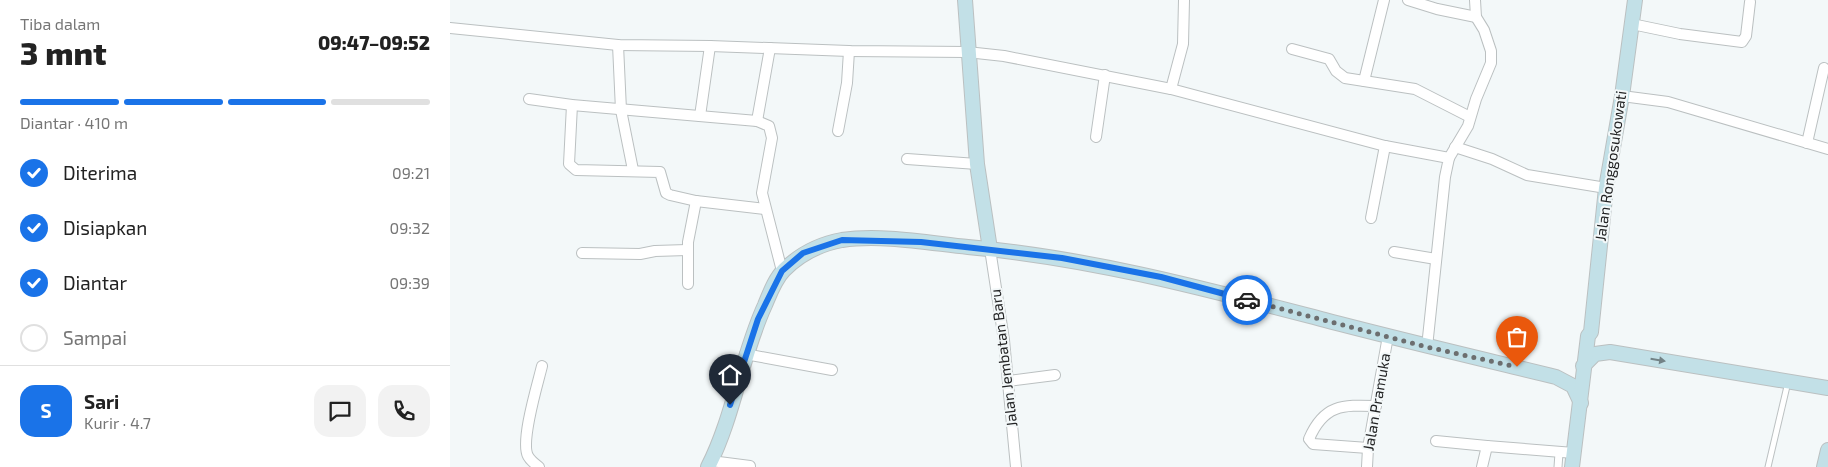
<!DOCTYPE html>
<html lang="id">
<head>
<meta charset="utf-8">
<style>
  :root { --surface:#fff; --page:#f2f2f2; --text:#222; --muted:#767676; --line:#e0e0e0; --accent:#1a73e8 }
  body { margin:0; font-family:"Exo 2",sans-serif; background:var(--page); color:var(--text); height:100vh; display:flex; flex-direction:column; font-size:19px; white-space:nowrap }
  * { box-sizing:border-box; margin:0 }
  p { font-size:16px; color:var(--muted) }
  .icon { flex:none; width:28px; height:28px; fill:none; stroke:currentColor; stroke-width:2; stroke-linecap:round; stroke-linejoin:round }
  .map { position:relative; flex:1; overflow:hidden }
  .details { display:flex; flex-direction:column; background:var(--surface); width:450px }
  .details>* { flex:none }
  .pin { position:absolute; display:grid; place-items:center; width:42px; height:42px; color:#fff; margin:-51px -21px; border-radius:50% 50% 50% 0; rotate:-45deg; box-shadow:0 0 5px #0007 }
  .pin .icon { rotate:45deg }
  .courier { position:absolute; display:grid; place-items:center; width:50px; height:50px; margin:-25px; border:4px solid #1a73e8; border-radius:50%; background:#fff; color:#222; box-shadow:0 1px 6px #0007 }
  .headline em { font-style:normal; font-weight:800 }
  .headline div { display:flex; flex-direction:column-reverse }
  .headline { display:flex; align-items:center; justify-content:space-between; height:85px; padding:0 20px }
  h1 { font-size:32px; font-weight:800; line-height:38px }
  .bar { display:grid; grid-template-columns:repeat(4,1fr); gap:8px 5px; align-content:center; height:60px; padding:0 20px }
  .bar i { height:6px; border-radius:4px; background:var(--line) }
  .bar .on { background:var(--accent) }
  .bar p { grid-column:span 4 }
  .line { display:flex; align-items:center; gap:12px; padding:0 20px; border-top:1px solid var(--line) }
  .line div { flex:1 }
  .round { display:grid; place-items:center; flex:none; width:52px; height:52px; border-radius:15px; background:var(--page) }
  ol { padding:0 20px; list-style:none }
  li { display:flex; align-items:center; gap:15px; height:55px }
  li p { margin-inline-start:auto }
  li .icon { padding:5px; border-radius:50%; background:var(--accent); color:#fff; stroke-width:4 }
  li:last-child { color:var(--muted) }
  li i { width:28px; height:28px; border:2px solid var(--line); border-radius:50% }
  main { display:flex; flex:1; min-height:0 }
  .map>svg:first-child { display:block }
  .lines { fill:none; stroke-linecap:round; stroke-linejoin:round }
  .service-casing { stroke:#bbc0c1; stroke-width:7 }
  .pedestrian-casing { stroke:#bbc0c1; stroke-width:9 }
  .minor-casing { stroke:#bbc0c1; stroke-width:12 }
  .secondary-casing { stroke:#bbc0c1; stroke-width:16 }
  .service { stroke:#fff; stroke-width:5 }
  .pedestrian { stroke:#fff; stroke-width:7 }
  .minor { stroke:#fff; stroke-width:10 }
  .secondary { stroke:#c2e0e7; stroke-width:14 }
  .oneway { fill:#728286 }
  .done { stroke:#6c6e6f; stroke-width:5; stroke-dasharray:0 9 }
  .route { stroke:#1a73e8; stroke-width:6 }
  .labels { text-anchor:middle; stroke-width:4; stroke-linejoin:round; paint-order:stroke }
  .street-label { font-size:15px; fill:#232425; stroke:#f3f8f9 }
</style>
</head>
<body>
<main>
<section class="details">
<div class="headline"><div><h1>3 mnt</h1><p>Tiba dalam</p></div><em>09:47–09:52</em></div>
<div class="bar"><i class="on"></i><i class="on"></i><i class="on"></i><i></i><p>Diantar · 410 m</p></div>
<ol>
<li><svg class="icon" aria-label="check" viewBox="0 0 24 24"><path d="M5 12l5 5 9-10"/></svg>Diterima<p>09:21</p></li>
<li><svg class="icon" aria-label="check" viewBox="0 0 24 24"><path d="M5 12l5 5 9-10"/></svg>Disiapkan<p>09:32</p></li>
<li><svg class="icon" aria-label="check" viewBox="0 0 24 24"><path d="M5 12l5 5 9-10"/></svg>Diantar<p>09:39</p></li>
<li><i></i>Sampai</li>
</ol>
<div class="line" style="height:90px"><b class="round" style="background:var(--accent);color:#fff">S</b><div><b>Sari</b><p>Kurir · 4.7</p></div><a class="round"><svg class="icon" aria-label="chat" viewBox="0 0 24 24"><path d="M4 5h16v11H9l-5 4z"/></svg></a><a class="round"><svg class="icon" aria-label="phone" viewBox="0 0 24 24"><path d="M5 4h4l2 5-3 2q2 4 5 5l2-3 5 2v4C11 20 4 13 5 4z"/></svg></a></div>
</section>
<div class="map">
<svg width="1378" height="467" viewBox="0 0 1378 467">
  <rect width="100%" height="100%" fill="#f3f8f9"/>
  <g class="lines">
    <defs>
      <path id="service" d="M1318,467L1338,382"/>
      <path id="pedestrian" d="M1108,467L1109,453"/>
      <g id="minor">
        <path d="M958,0L987,9L1026,17"/>
        <path d="M1182,24L1230,34L1292,42L1296,36L1300,2"/>
        <path d="M0,28L168,45L260,46L399,51L517,52L554,56L721,89L935,146L999,158L995,177L977,347"/>
        <path d="M168,45L171,110L183,170"/>
        <path d="M842,49L879,59L886,71L895,78L965,89L1020,117"/>
        <path d="M914,81L934,0"/>
        <path d="M721,89L733,44L734,0"/>
        <path d="M1172,96L1218,102L1378,149"/>
        <path d="M79,99L122,105L307,121L319,126L322,138L312,193L332,271"/>
        <path d="M122,105L119,164L126,170L210,172L216,193L220,195L246,201L315,209"/>
        <path d="M250,116L260,46"/>
        <path d="M307,121L320,48"/>
        <path d="M388,131L397,83L399,51"/>
        <path d="M646,137L655,75"/>
        <path d="M1357,143L1374,68"/>
        <path d="M1005,147L1042,159L1077,175L1156,188"/>
        <path d="M999,158L1018,126L1026,99L1041,63V51L1034,30L1026,17L1025,0"/>
        <path d="M457,159L527,164"/>
        <path d="M921,218L935,146"/>
        <path d="M540,249L554,340L566,467"/>
        <path d="M944,252L986,259"/>
        <path d="M132,253L190,254L205,251L237,250"/>
        <path d="M238,284V242L246,201"/>
        <path d="M295,354L382,370"/>
        <path d="M558,381L605,375"/>
        <path d="M986,441L1037,446"/>
        <path d="M918,448L863,444L859,439C874,404 893,405 926,406"/>
        <path d="M261,461L300,466"/>
        <path d="M89,467C85,464 80,460 78,456C70,441 88,383 92,366"/>
        <path d="M917,467L918,448L938,336"/>
        <path d="M1032,467L1037,446L1124,453"/>
      </g>
      <g id="secondary">
        <path d="M515,0L527,164L540,249"/>
        <path d="M1133,366L1145,354L1160,352L1378,388"/>
        <path d="M258,467C284,416 291,357 315,305C320,293 325,279 334,270C350,254 370,244 392,240C431,234 479,243 518,247C641,258 756,289 875,320C951,340 1028,358 1106,377L1123,386L1131,403"/>
        <path d="M1122,467L1138,336L1141,332L1156,188L1172,96L1185,0"/>
        <path d="M1374,467L1378,450"/>
      </g>
    </defs>
    <use href="#service" class="service-casing"/>
    <use href="#pedestrian" class="pedestrian-casing"/>
    <use href="#minor" class="minor-casing"/>
    <use href="#secondary" class="secondary-casing"/>
    <use href="#service" class="service"/>
    <use href="#pedestrian" class="pedestrian"/>
    <use href="#minor" class="minor"/>
    <use href="#secondary" class="secondary"/>
  </g>
  <defs><path id="oneway-solid" d="M-6-.8H1V-3.2L6.5 0L1 3.2V.8H-6Z" transform="scale(1.25)"/></defs>
  <use class="oneway" href="#oneway-solid" transform="translate(1208 360) rotate(9)"/>
  <g class="lines">
    <path class="done" d="M797,300L977,347L1067,367"/>
    <path class="route" d="M280,405L308,319L332,271L353,253L392,240L471,242L612,258L711,277L797,300"/>
  </g>
  <g class="labels">
    <g class="street-label">
      <text transform="translate(1161 166) rotate(-82)" y="5">Jalan Ronggosukowati</text>
      <text transform="translate(554 358) rotate(-97)" y="5">Jalan Jembatan Baru</text>
      <text transform="translate(927 402) rotate(-80)" y="5">Jalan Pramuka</text>
    </g>
  </g>
</svg>
<div class="pin" style="left:1067px;top:367px;background:#ea580c"><svg class="icon" aria-label="bag" viewBox="0 0 24 24"><path d="M5 8h14l-1 12H6zM9 8a3 3 0 0 1 6 0"/></svg></div>
<div class="pin" style="left:280px;top:405px;background:#1f2937"><svg class="icon" aria-label="home" viewBox="0 0 24 24"><path d="M3 11l9-7 9 7M6 9v11h12V9"/></svg></div>
<div class="courier" style="left:797px;top:300px"><svg class="icon" aria-label="car" viewBox="0 0 24 24"><path d="M5 17H2v-5l4-1 3-4h7l3 4 3 1v5h-3M9 17h6M6 11h13"/><circle cx="7" cy="17" r="2"/><circle cx="17" cy="17" r="2"/></svg></div>
</div>
</main>
</body>
</html>
